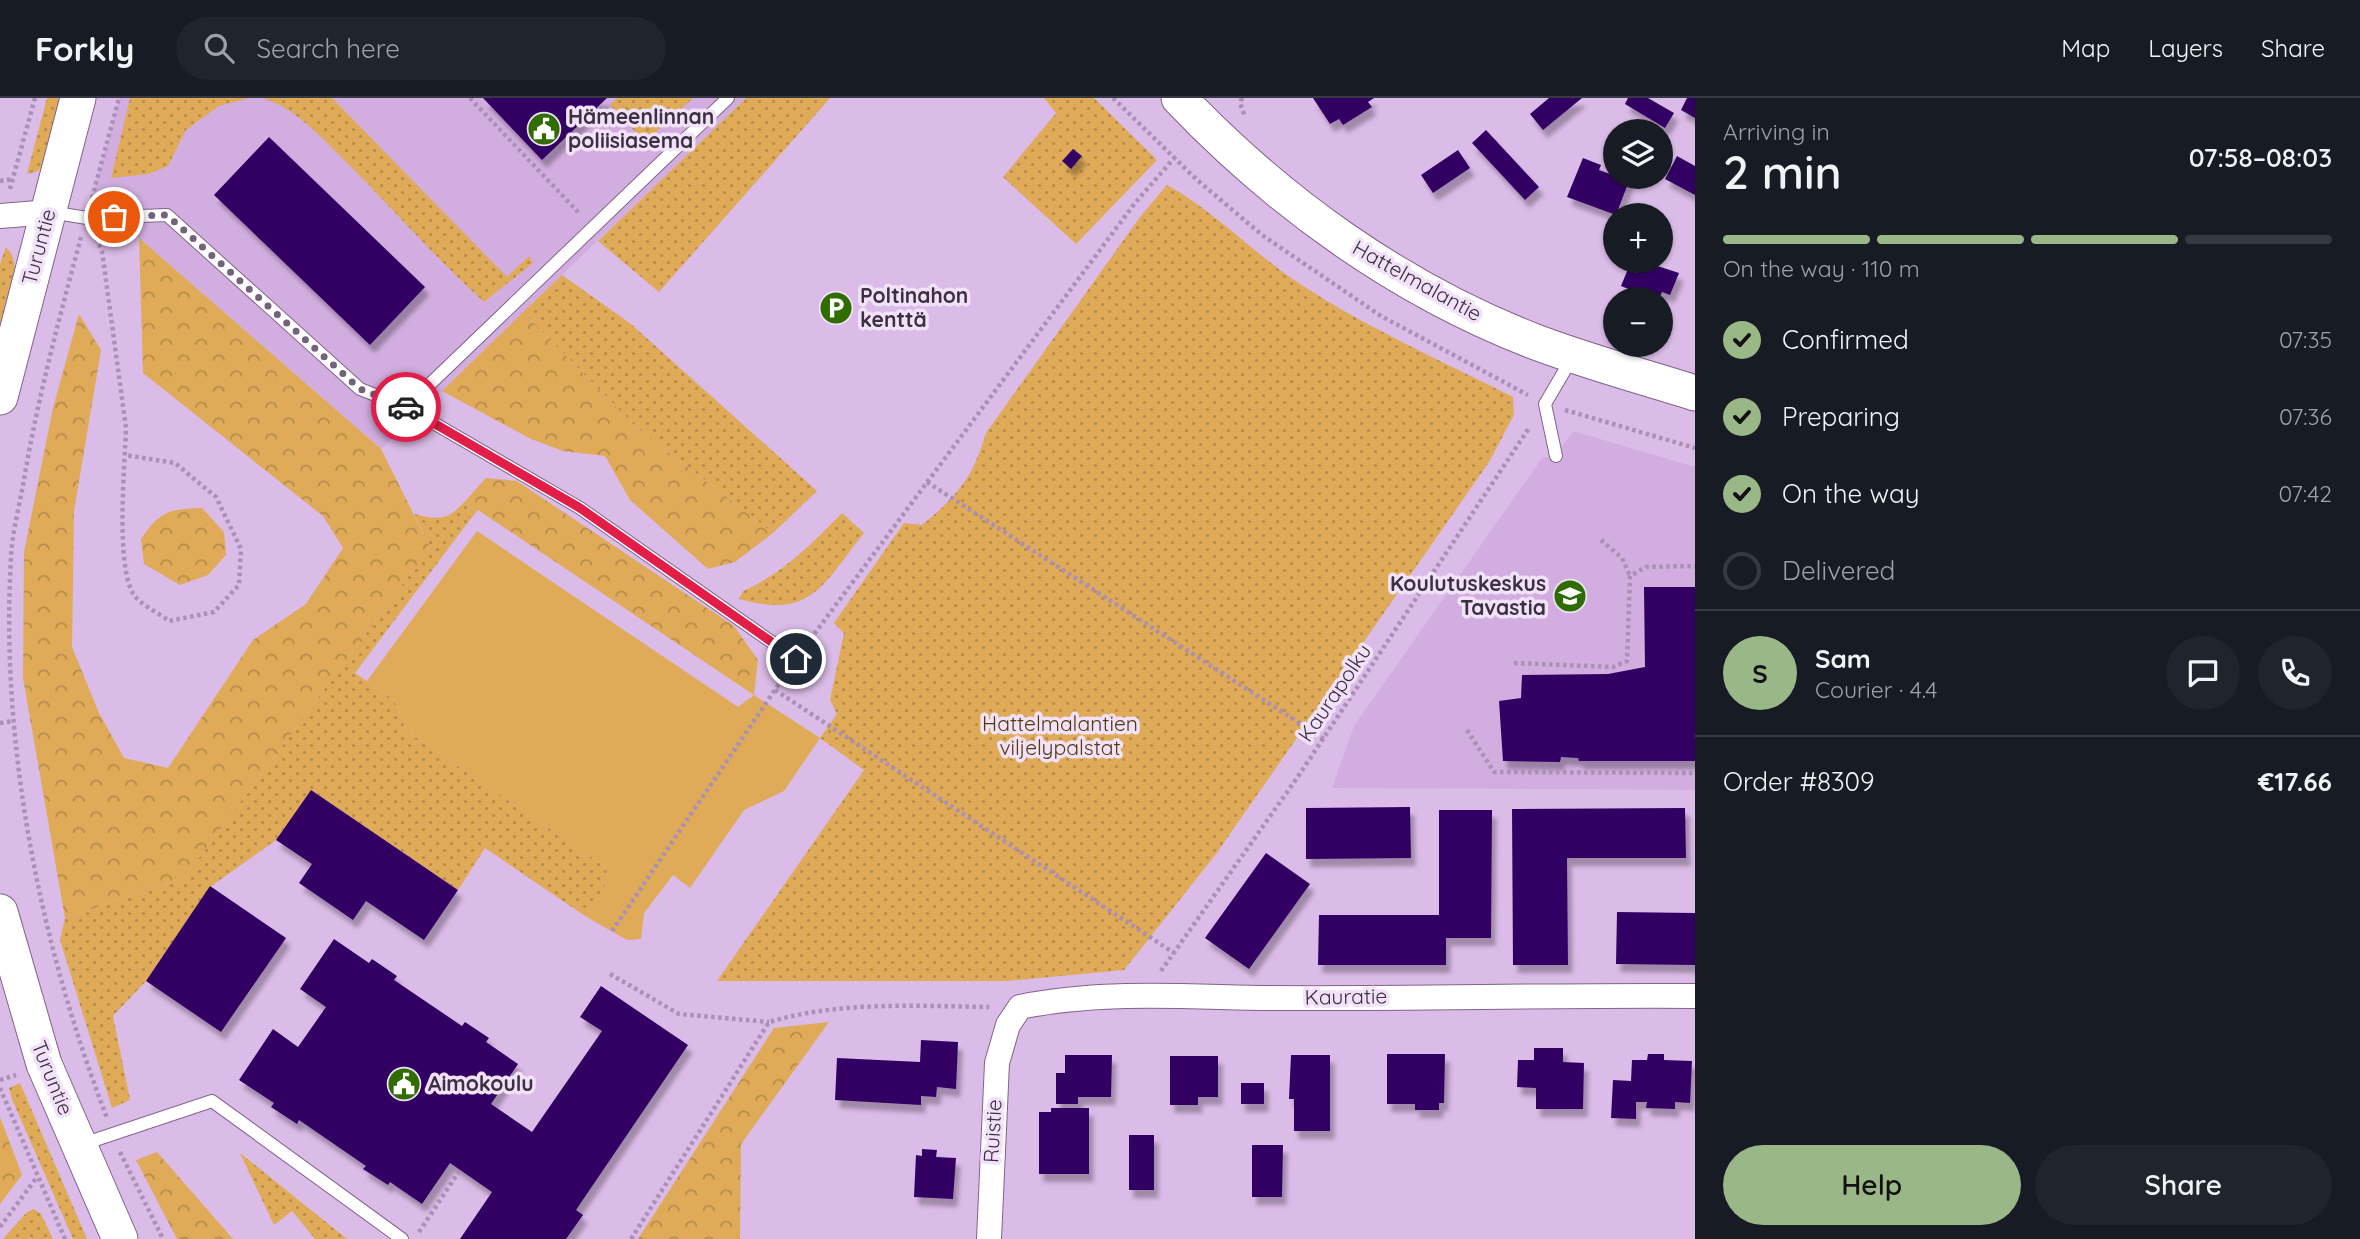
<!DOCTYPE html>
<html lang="en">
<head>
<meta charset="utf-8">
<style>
  :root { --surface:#171b24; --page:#20242c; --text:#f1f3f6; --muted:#9ea1a6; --line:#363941; --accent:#9ab787 }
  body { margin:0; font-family:Quicksand,sans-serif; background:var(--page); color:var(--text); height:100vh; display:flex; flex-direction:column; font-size:26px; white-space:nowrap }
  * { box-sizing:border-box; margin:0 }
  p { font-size:23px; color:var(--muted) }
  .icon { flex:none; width:38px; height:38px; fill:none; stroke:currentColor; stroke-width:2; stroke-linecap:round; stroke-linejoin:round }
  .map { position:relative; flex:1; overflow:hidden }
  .details { display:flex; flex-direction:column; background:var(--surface); width:665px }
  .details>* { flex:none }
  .buttons { position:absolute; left:1603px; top:21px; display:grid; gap:14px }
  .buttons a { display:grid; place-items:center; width:70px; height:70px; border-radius:50%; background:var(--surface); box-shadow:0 2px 5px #0004; font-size:35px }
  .pin { position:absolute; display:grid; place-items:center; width:60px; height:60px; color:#fff; margin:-30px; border:4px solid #fff; border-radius:50%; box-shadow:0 2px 7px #0007 }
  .courier { position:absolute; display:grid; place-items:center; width:70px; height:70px; margin:-35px; border:5px solid #e11d48; border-radius:50%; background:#fff; color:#222; box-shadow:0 2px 9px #0007 }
  .headline em { font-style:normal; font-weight:600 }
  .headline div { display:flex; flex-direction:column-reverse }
  .headline { display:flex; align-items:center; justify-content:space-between; height:119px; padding:0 28px }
  h1 { font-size:46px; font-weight:600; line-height:52px }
  .bar { display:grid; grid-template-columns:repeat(4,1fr); gap:10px 7px; align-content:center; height:84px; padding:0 28px }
  .bar i { height:9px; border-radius:5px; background:var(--line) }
  .bar .current { background:var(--accent) }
  .bar p { grid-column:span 4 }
  .line { display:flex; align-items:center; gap:18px; padding:0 28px; border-top:2px solid var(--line) }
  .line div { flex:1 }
  .round { display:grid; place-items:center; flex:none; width:74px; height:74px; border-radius:37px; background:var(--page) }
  ol { padding:0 28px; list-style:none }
  li { display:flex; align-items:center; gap:21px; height:77px }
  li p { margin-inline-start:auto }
  li .icon { padding:7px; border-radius:50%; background:var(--accent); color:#111; stroke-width:4 }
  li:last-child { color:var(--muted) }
  li i { width:38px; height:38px; border:4px solid var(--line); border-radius:50% }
  .action { display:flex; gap:14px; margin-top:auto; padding:14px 28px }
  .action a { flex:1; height:80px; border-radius:42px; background:var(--accent); color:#111; font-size:28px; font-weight:600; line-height:80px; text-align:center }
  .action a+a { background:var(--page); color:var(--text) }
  header { display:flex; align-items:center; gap:42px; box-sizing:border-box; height:98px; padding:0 35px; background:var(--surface); border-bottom:2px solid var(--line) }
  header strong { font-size:33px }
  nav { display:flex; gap:38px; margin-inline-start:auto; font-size:24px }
  .search { width:490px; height:63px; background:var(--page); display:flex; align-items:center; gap:18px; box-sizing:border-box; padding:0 24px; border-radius:38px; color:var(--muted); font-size:26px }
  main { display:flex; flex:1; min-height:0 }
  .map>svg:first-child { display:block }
  .built { fill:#d2aee0 }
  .grass { fill:url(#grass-dots) }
  .forest { fill:url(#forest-crowns) }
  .park { fill:#dfab58 }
  .building { fill:#320264; filter:url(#shadow) }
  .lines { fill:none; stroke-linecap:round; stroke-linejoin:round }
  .lane-casing { stroke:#81648b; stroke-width:14 }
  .street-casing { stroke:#81648b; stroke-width:26 }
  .secondary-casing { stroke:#81648b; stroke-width:37 }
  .path { stroke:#aa90b4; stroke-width:4.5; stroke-dasharray:3.5 3.5; stroke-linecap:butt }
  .lane { stroke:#fff; stroke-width:12 }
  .street { stroke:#fff; stroke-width:24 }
  .secondary { stroke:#fff; stroke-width:35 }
  .done { stroke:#74617b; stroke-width:7; stroke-dasharray:0 12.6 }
  .route { stroke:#e11d48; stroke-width:9 }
  .labels { text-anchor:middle; stroke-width:7; stroke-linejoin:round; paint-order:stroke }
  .poi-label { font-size:21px; font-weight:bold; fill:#3c3041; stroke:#f2e2f9; text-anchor:start }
  .street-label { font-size:21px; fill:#3c3041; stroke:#f2e2f9 }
  .park-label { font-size:21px; fill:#54390a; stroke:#f2e2f9 }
</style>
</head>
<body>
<header>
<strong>Forkly</strong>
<div class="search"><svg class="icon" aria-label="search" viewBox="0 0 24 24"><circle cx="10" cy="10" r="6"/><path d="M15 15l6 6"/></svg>Search here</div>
<nav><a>Map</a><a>Layers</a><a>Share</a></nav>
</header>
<main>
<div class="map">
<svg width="1695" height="1141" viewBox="0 0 1695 1141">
  <defs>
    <pattern id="grass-dots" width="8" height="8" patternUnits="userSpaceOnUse" patternTransform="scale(1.75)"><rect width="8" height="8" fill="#dfab58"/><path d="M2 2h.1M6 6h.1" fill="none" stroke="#b68c4a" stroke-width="1.8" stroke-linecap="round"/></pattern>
    <pattern id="forest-crowns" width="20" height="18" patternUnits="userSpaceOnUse" patternTransform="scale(1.75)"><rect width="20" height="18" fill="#dfab58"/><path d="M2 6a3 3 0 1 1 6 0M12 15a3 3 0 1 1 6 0" fill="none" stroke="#b68c4a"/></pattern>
    <filter id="shadow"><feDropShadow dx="4.5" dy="8" stdDeviation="2" flood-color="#0004"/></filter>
  </defs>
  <rect width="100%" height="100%" fill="#dbbbe7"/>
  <g class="built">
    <path d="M119,0H746L381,351L139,140L83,132Z"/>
    <path d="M1573,333L1695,369V692L1332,690L1354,628L1542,360L1556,357Z"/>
  </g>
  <g class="grass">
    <path d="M47,0H62L44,66L38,73L27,76Z"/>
    <path d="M130,0H250L219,8L186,32L168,68L149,76L111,80Z"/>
    <path d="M262,0H332L507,179L529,158L533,165L484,204C434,159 390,107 342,60C317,35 295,10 262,0Z"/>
    <path d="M617,0H693L645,44L610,7Z"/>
    <path d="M746,0H830L659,194L598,143Z"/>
    <path d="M1044,0H1094L1157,62L1076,146L1003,79L1056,15Z"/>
    <path d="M1167,87C1216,114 1254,156 1300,186C1367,230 1442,263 1513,299L1514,317L1489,364L1216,756L1124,872L1007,883H717L864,672L820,640L837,616L830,602L844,535L834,525L904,425L922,427C959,396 972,381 986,335L1140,119Z"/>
    <path d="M6,149C26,168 6,207 0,231V166Z"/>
    <path d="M562,177L631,226L817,393L773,435L635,328L523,214Z"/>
    <path d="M468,400L469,423L355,575L394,602L407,633L607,770L605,793L585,818L485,750L458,792L311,692L276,742L210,789L146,883L113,918L130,1002L112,1010L60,842L65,820L184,780L430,449L414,416C443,423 448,422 468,400Z"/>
    <path d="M842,415L864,435C823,486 812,522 739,501L743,493C782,476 812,446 842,415Z"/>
    <path d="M20,985L87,1141H73L12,1001L9,990Z"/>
    <path d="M240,1055L347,1141H315L292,1113L274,1127Z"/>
    <path d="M34,1111L41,1116L53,1141H3L27,1114Z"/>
  </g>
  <g class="forest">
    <path d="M139,140L381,351L430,449L184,780L65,820L23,580L24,454L53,310L79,216L101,252L74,413L72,549L99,615L124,660L168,670L253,542L306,506L343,450L323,418L143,275Z"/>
    <path d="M523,214L635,328L773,435L735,464L708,471L630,402L605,358L563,353L531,341L442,293Z"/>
    <path d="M486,380L517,383L734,528L758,562L754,597L478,412L469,423L468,400Z"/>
    <path d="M202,410L224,434L226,457L208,477L180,487L144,466L141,441C160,413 169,411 202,410Z"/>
    <path d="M829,924L741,1046L740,1141H638L774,930Z"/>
    <path d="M0,1019L22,1077L0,1106Z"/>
    <path d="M157,1054L233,1141H177L136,1062Z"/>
  </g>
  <path class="park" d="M477,433L738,609L754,597L820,640L784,693L744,712L690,790L673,777L644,815L641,841L627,842L585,818L605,793L607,770L407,633L394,602L367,583Z"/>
  <g class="building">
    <path d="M483,0H607L542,62Z"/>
    <path d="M1313,0H1374L1368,4L1372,9L1343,27L1339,21L1330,26Z"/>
    <path d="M1549,0H1582L1543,32L1530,16Z"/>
    <path d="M1628,0H1648L1674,15L1665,30L1625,6Z"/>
    <path d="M1687,0H1695V20L1681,12Z"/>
    <path d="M1486,32L1539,89L1525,102L1472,45Z"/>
    <path d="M269,39L425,189L370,247L214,97Z"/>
    <path d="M1073,51L1082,58L1071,71L1062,63Z"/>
    <path d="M1458,52L1470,70L1433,95L1421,77Z"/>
    <path d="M1677,58L1695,68V97L1665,81Z"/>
    <path d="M1583,60L1601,67L1599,72L1629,83L1616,117L1567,99Z"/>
    <path d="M1642,163L1679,175L1670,197L1662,194L1659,201H1627L1631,192L1621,188L1628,171L1637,175Z"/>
    <path d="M1644,489H1695V663H1579L1578,660L1561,659L1560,664L1503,663L1499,603L1521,600L1522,577L1608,576L1645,569Z"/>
    <path d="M311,692L458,792L424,842L366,803L353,822L299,785L312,766L276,742Z"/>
    <path d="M1410,709L1411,760L1306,761V710Z"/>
    <path d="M1685,710L1686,760H1567L1568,867H1513L1512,711Z"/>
    <path d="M1439,712H1492L1491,840H1446V867H1318L1319,817H1439Z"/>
    <path d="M1266,755L1310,786L1249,871L1205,840Z"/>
    <path d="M210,788L286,840L221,934L146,883Z"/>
    <path d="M1617,814L1695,815V867L1616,866Z"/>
    <path d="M334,841L369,865L372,861L397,878L394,882L462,928L465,924L489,940L486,944L518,966L491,1006L532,1034L602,933L580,919L601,888L688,947L576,1112L583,1117L566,1141H460L492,1094L450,1065L422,1106L390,1084L388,1087L363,1071L366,1068L299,1022L297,1026L271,1009L274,1005L239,982L273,931L298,949L326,909L300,891Z"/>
    <path d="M921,942L958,944L956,991L937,989L936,999L921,998V1007L835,1002L837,960L920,964Z"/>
    <path d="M1534,950H1563V964L1584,965L1583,1011H1536V990L1517,989L1518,962H1534Z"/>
    <path d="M1387,956H1445L1444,1005H1439V1012H1415V1006H1387Z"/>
    <path d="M1648,956H1664V962L1692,963L1690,1005L1675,1004V1011L1646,1010L1647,1004H1636V1021L1611,1020L1613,982L1631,983L1632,962H1647Z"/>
    <path d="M1065,957H1112L1111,999H1078V1006H1056V975H1065Z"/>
    <path d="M1291,957H1330V1033H1294V1001H1289Z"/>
    <path d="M1170,958H1218V999H1198V1007H1170Z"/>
    <rect x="1241" y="985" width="23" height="21"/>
    <path d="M1051,1010H1089V1076H1039V1014H1051Z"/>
    <rect x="1129" y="1037" width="25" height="55"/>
    <path d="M1252,1047H1283L1282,1099H1252Z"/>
    <path d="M922,1051L937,1052L936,1059L956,1060L953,1101L914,1099L916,1057L922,1058Z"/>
  </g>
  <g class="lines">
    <defs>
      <g id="lane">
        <path d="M50,114L87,120L167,117L360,291L406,309L580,410L796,561"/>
        <path d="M406,309L728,0"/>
        <path d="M1556,358L1545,306L1572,260"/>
        <path d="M80,1047L212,1003L402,1141"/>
      </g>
      <g id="street">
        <path d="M0,118L50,114"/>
        <path d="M989,1141L997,965L1008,927L1020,909C1100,892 1188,899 1269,900C1411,901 1553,897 1695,898"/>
      </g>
      <g id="secondary">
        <path d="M1179,0C1278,104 1399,191 1533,243C1585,263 1641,278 1695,295"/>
        <path d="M0,299L78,0"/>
        <path d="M0,814L44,966L120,1141"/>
      </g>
    </defs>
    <use href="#lane" class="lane-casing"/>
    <use href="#street" class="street-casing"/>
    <use href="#secondary" class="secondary-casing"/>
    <g class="path">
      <path d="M470,0L579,115"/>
      <path d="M1113,0L1196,81L1262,137L1381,218L1528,297"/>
      <path d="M1242,0L1240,5L1245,19"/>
      <path d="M0,83L13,81"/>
      <path d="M10,91L35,0"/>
      <path d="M92,100L119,0"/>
      <path d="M81,139C59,221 37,303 23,387C19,410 12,435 11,460C0,646 40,846 107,1020"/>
      <path d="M96,140L102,153L126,330C125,366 115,469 134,497C141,507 159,515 169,523L214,514L239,487L241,451L216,399L175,365L125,357"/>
      <path d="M1565,312L1695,350"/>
      <path d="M927,384L1324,641"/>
      <path d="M1601,442L1622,460L1630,478"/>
      <path d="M806,547L1135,105L1175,59"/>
      <path d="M1514,565L1613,569L1627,563L1630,478L1646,469L1695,468"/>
      <path d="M775,592L1174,855"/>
      <path d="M0,625L13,623"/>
      <path d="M1467,632L1494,674L1695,675"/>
      <path d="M612,833L785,577"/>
      <path d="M1161,873L1297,680L1529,330"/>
      <path d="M610,876L679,916L769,924"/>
      <path d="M0,982L16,977"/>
      <path d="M0,990L65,1141"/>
      <path d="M120,1054L163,1141"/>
      <path d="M0,1129L37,1079"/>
      <path d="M419,1134L460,1072"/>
      <path d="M631,1141L769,924C840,903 915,908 989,909"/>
    </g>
    <use href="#lane" class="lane"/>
    <use href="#street" class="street"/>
    <use href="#secondary" class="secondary"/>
  </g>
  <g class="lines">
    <path class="done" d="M114,119L167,117L360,291L406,309"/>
    <path class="route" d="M406,309L580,410L796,561"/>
  </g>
  <defs>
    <symbol id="civic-disc" viewBox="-11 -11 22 22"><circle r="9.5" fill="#2f6d00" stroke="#f2e2f9"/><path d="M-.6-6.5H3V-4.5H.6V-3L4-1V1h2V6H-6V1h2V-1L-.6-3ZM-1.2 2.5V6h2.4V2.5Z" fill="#fff"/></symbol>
    <symbol id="parking-disc" viewBox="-11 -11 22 22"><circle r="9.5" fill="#2f6d00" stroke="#f2e2f9"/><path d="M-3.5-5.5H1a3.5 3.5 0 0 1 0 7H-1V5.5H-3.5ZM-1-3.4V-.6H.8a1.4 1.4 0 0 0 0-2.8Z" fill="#fff"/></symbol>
    <symbol id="school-disc" viewBox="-11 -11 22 22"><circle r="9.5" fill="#2f6d00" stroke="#f2e2f9"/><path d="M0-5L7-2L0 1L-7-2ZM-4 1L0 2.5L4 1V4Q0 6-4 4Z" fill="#fff"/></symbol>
  </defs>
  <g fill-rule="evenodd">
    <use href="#civic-disc" x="525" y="12" width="38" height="38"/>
    <use href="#parking-disc" x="817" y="191" width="38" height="38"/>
    <use href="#school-disc" x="1551" y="479" width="38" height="38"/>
    <use href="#civic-disc" x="385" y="967" width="38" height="38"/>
  </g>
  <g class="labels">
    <g class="poi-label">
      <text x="568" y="26">Hämeenlinnan<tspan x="568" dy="24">poliisiasema</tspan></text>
      <text x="860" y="205">Poltinahon<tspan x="860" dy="24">kenttä</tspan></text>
      <text x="1546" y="493" text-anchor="end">Koulutuskeskus<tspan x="1546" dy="24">Tavastia</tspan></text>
      <text x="428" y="993">Aimokoulu</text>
    </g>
    <g class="street-label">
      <text transform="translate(39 149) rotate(-75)" y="7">Turuntie</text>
      <text transform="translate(1417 183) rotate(29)" y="7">Hattelmalantie</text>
      <text transform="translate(1335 595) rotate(-56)" y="7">Kaurapolku</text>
      <text transform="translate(1346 899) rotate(-1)" y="7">Kauratie</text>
      <text transform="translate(52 980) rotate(68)" y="7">Turuntie</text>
      <text transform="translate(993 1033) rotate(-87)" y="7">Ruistie</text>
    </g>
    <g class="park-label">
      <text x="1060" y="633">Hattelmalantien<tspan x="1060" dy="24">viljelypalstat</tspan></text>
    </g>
  </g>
</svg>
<div class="buttons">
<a><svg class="icon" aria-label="layers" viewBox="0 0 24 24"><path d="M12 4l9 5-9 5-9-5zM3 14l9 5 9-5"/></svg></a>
<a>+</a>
<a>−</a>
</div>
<div class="pin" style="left:114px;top:119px;background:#ea580c"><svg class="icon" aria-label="bag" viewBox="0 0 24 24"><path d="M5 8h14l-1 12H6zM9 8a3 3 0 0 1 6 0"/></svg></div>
<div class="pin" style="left:796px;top:561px;background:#1f2937"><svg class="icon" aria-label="home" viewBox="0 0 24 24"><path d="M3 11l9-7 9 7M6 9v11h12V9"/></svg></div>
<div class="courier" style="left:406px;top:309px"><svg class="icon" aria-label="car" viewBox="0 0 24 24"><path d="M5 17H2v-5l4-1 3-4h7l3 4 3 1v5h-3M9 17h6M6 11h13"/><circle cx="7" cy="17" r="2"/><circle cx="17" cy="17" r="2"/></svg></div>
</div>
<section class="details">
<div class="headline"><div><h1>2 min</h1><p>Arriving in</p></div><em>07:58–08:03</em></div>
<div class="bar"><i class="current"></i><i class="current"></i><i class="current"></i><i></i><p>On the way · 110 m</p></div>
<ol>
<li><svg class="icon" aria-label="check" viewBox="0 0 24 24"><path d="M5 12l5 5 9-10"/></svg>Confirmed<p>07:35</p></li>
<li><svg class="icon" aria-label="check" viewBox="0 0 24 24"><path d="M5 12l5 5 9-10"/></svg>Preparing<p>07:36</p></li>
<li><svg class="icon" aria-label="check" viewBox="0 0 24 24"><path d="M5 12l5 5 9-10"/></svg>On the way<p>07:42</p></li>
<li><i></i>Delivered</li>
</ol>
<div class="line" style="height:126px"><b class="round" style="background:var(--accent);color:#111">S</b><div><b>Sam</b><p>Courier · 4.4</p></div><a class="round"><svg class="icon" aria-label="chat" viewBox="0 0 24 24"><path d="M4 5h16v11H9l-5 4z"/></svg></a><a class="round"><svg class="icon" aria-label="phone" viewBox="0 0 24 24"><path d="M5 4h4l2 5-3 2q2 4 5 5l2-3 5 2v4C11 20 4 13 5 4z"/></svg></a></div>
<div class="line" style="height:91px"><div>Order #8309</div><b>€17.66</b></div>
<div class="action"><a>Help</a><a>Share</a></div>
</section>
</main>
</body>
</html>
